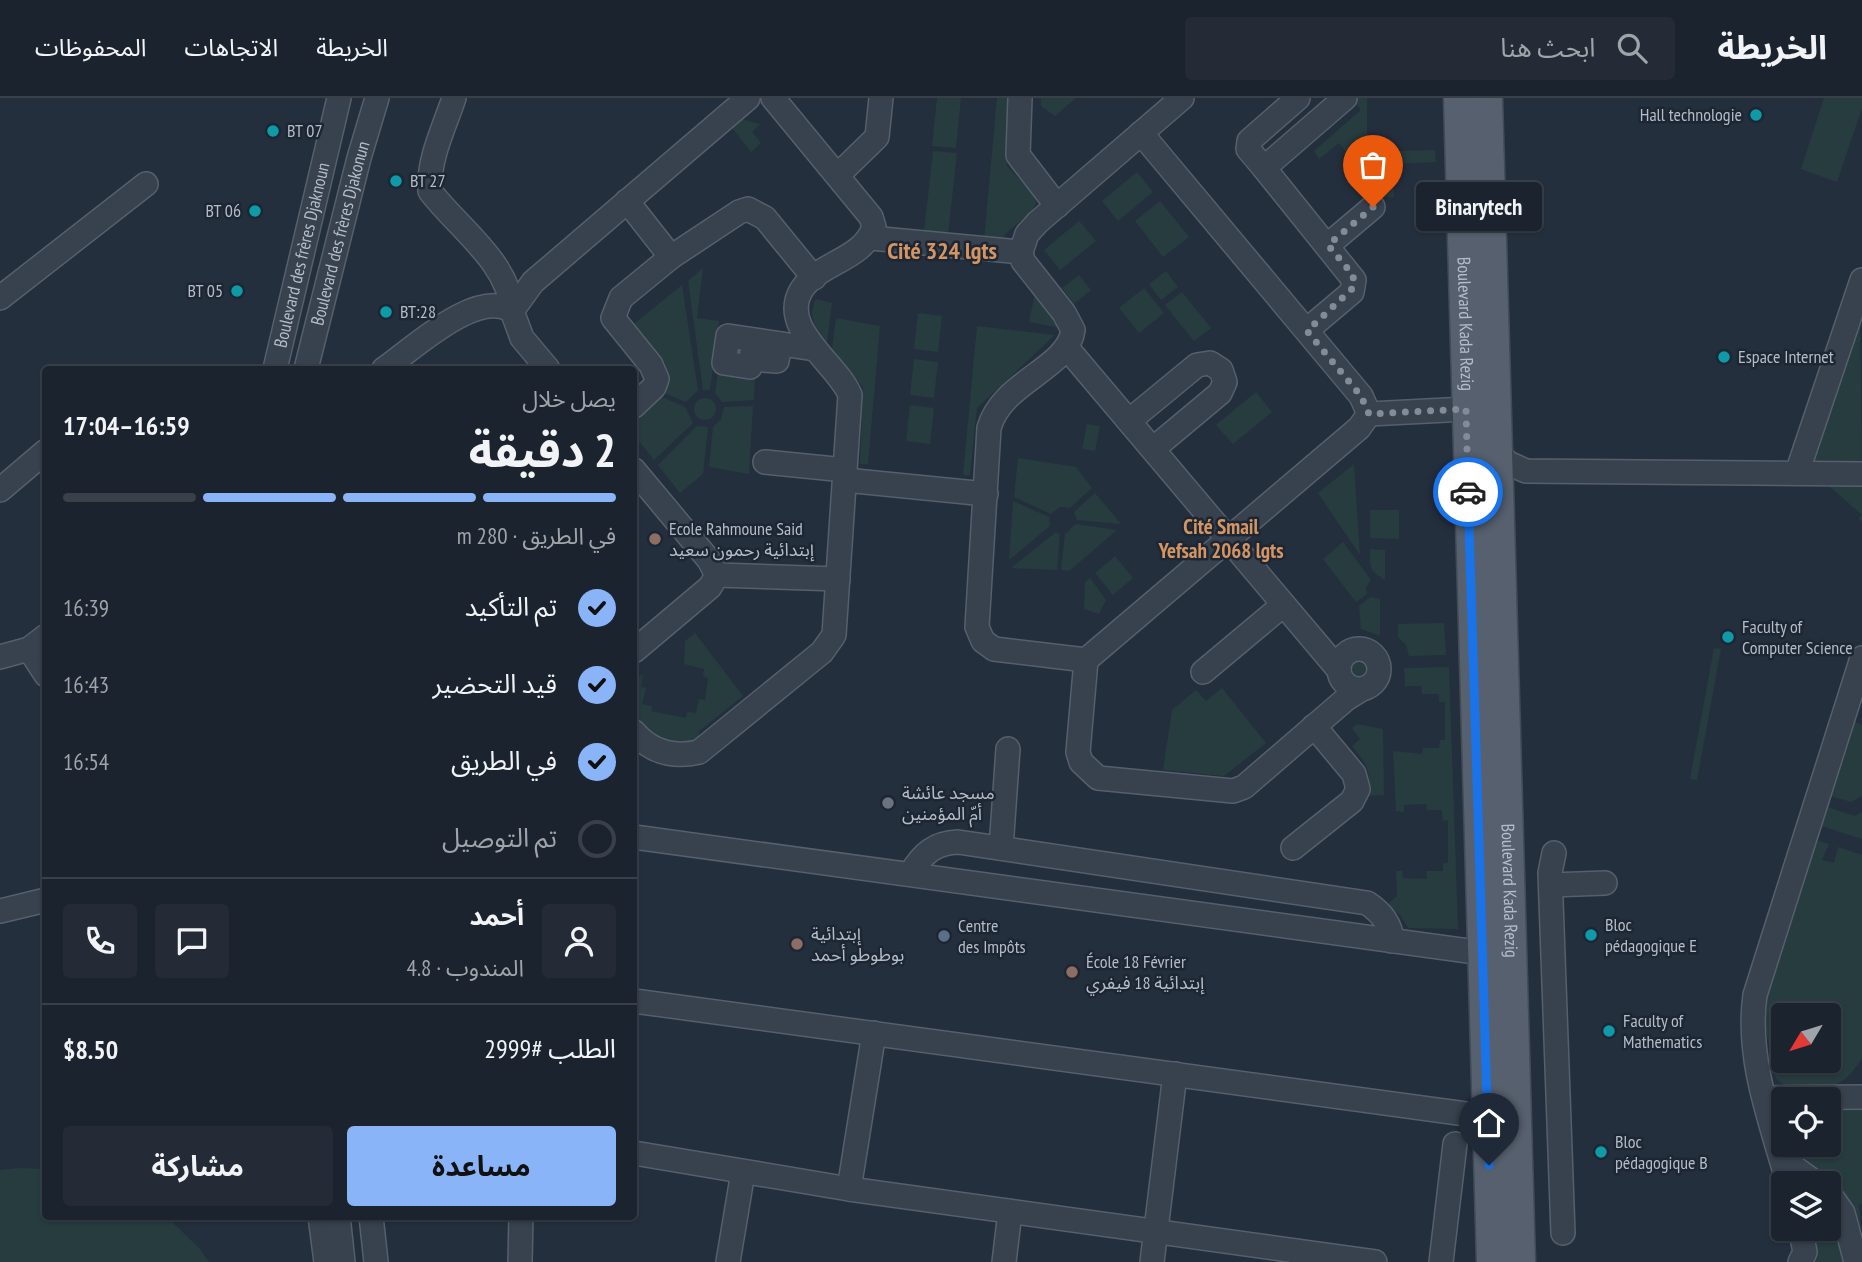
<!DOCTYPE html>
<html lang="ar">
<head>
<meta charset="utf-8">
<style>
  :root { --surface:#1b232e; --page:#242b36; --text:#f1f3f6; --muted:#a0a4aa; --line:#39404a; --accent:#8ab4f8 }
  body { margin:0; font-family:"PT Sans Narrow","Noto Sans Arabic",sans-serif; background:var(--page); color:var(--text); direction:rtl; height:100vh; display:flex; flex-direction:column; font-size:26px; white-space:nowrap }
  * { box-sizing:border-box; margin:0 }
  p { font-size:23px; color:var(--muted) }
  .icon { flex:none; width:38px; height:38px; fill:none; stroke:currentColor; stroke-width:2; stroke-linecap:round; stroke-linejoin:round }
  .map { position:relative; flex:1; overflow:hidden; direction:ltr }
  .side { position:absolute; left:42px; top:268px; width:595px; height:854px; display:flex; flex-direction:column; background:var(--surface); border-radius:7px; box-shadow:0 2px 5px #0004,0 0 0 2px var(--line); direction:rtl }
  .side>* { flex:none }
  .needle { width:46px; rotate:232deg }
  .fabs { position:absolute; left:1771px; top:905px; display:grid; gap:14px }
  .fabs a { display:grid; place-items:center; width:70px; height:70px; border-radius:7px; background:var(--surface); box-shadow:0 2px 5px #0004,0 0 0 2px var(--line); font-size:35px }
  .pin { position:absolute; display:grid; place-items:center; width:60px; height:60px; color:#fff; margin:-72px -30px; border-radius:50% 50% 50% 0; rotate:-45deg; box-shadow:0 0 7px #0007 }
  .pin .icon { rotate:45deg }
  .courier { position:absolute; display:grid; place-items:center; width:70px; height:70px; margin:-35px; border:5px solid #1a73e8; border-radius:50%; background:#fff; color:#222; box-shadow:0 2px 9px #0007 }
  .bubble { position:absolute; height:49px; border-radius:7px; background:var(--surface); box-shadow:0 2px 5px #0004,0 0 0 2px var(--line); font-size:23px; font-weight:700; line-height:49px; text-align:center; direction:rtl }
  .head em { font-style:normal; font-weight:700 }
  .head div { display:flex; flex-direction:column-reverse }
  .head { display:flex; align-items:center; justify-content:space-between; height:119px; padding:0 21px }
  h1 { font-size:46px; font-weight:700; line-height:52px }
  .bar { display:grid; grid-template-columns:repeat(4,1fr); gap:10px 7px; align-content:center; height:84px; padding:0 21px }
  .bar i { height:9px; border-radius:5px; background:var(--line) }
  .bar .selected { background:var(--accent) }
  .bar p { grid-column:span 4 }
  .line { display:flex; align-items:center; gap:18px; padding:0 21px; border-top:2px solid var(--line) }
  .line div { flex:1 }
  .round { display:grid; place-items:center; flex:none; width:74px; height:74px; border-radius:7px; background:var(--page) }
  ol { padding:0 21px; list-style:none }
  li { display:flex; align-items:center; gap:21px; height:77px }
  li p { margin-inline-start:auto }
  li .icon { padding:7px; border-radius:50%; background:var(--accent); color:#111; stroke-width:4 }
  li:last-child { color:var(--muted) }
  li i { width:38px; height:38px; border:4px solid var(--line); border-radius:50% }
  .action { display:flex; gap:14px; margin-top:auto; padding:14px 21px }
  .action a { flex:1; height:80px; border-radius:7px; background:var(--accent); color:#111; font-size:28px; font-weight:700; line-height:80px; text-align:center }
  .action a+a { background:var(--page); color:var(--text) }
  header { display:flex; align-items:center; gap:42px; box-sizing:border-box; height:98px; padding:0 35px; background:var(--surface); border-bottom:2px solid var(--line) }
  header strong { font-size:33px }
  nav { display:flex; gap:38px; margin-inline-start:auto; font-size:24px }
  .search { width:490px; height:63px; background:var(--page); display:flex; align-items:center; gap:18px; box-sizing:border-box; padding:0 24px; border-radius:7px; color:var(--muted); font-size:26px }
  .map>svg:first-child { display:block }
  .green { fill:#263c3f; fill-rule:evenodd }
  .lines { fill:none; stroke-linecap:round; stroke-linejoin:round }
  .minor-casing { stroke:#565f6c; stroke-width:26 }
  .major-casing { stroke:#414a57; stroke-width:33 }
  .minor { stroke:#38414e; stroke-width:23 }
  .major { stroke:#56606e; stroke-width:30 }
  .done { stroke:#828b98; stroke-width:7; stroke-dasharray:0 12.6 }
  .route { stroke:#1a73e8; stroke-width:9 }
  .culture-dot { fill:#0f9aa8; stroke:#1d2633; stroke-width:2.5 }
  .education-dot { fill:#8d6e63; stroke:#1d2633; stroke-width:2.5 }
  .worship-dot { fill:#6b7280; stroke:#1d2633; stroke-width:2.5 }
  .service-dot { fill:#5c6f8a; stroke:#1d2633; stroke-width:2.5 }
  .labels { text-anchor:middle; stroke-width:5; stroke-linejoin:round; paint-order:stroke }
  .poi-label { font-size:18px; fill:#b4bcc9; stroke:#1d2633; text-anchor:start }
  .street-label { font-size:18px; fill:#b4bcc9; stroke:#1d2633 }
  .quarter-label { font-size:21px; font-weight:bold; fill:#d59563; stroke:#1d2633 }
  .district-label { font-size:24px; font-weight:bold; fill:#d59563; stroke:#1d2633 }
</style>
</head>
<body>
<header>
<strong>الخريطة</strong>
<div class="search"><svg class="icon" aria-label="search" viewBox="0 0 24 24"><circle cx="10" cy="10" r="6"/><path d="M15 15l6 6"/></svg>ابحث هنا</div>
<nav><a>الخريطة</a><a>الاتجاهات</a><a>المحفوظات</a></nav>
</header>
<div class="map">
<svg width="1862" height="1164" viewBox="0 0 1862 1164">
  <rect width="100%" height="100%" fill="#242f3e"/>
  <g class="green">
    <path d="M937,0H961L956,50L932,48Z"/>
    <path d="M997,0H1009L1007,68L1033,95L1036,105C1030,121 1009,127 1001,143L984,142Z"/>
    <path d="M1041,0H1076L1055,18L1041,8Z"/>
    <path d="M1355,0H1367V54L1435,52L1436,64L1393,66L1394,99H1377L1369,89L1363,93L1354,82L1359,78L1353,70L1356,67L1339,45L1319,61L1314,53L1361,12L1353,2Z"/>
    <path d="M1824,0H1862V10L1837,84L1801,71Z"/>
    <path d="M741,21L760,26L752,34L761,45L751,54L730,27Z"/>
    <path d="M933,53L957,55L948,137L924,134Z"/>
    <path d="M1137,74L1153,94L1118,123L1102,103Z"/>
    <path d="M1160,103L1189,139L1163,159L1135,123Z"/>
    <path d="M1079,123L1096,143L1060,172L1044,152Z"/>
    <path d="M703,170L697,220L719,223L710,292H703L688,183Z"/>
    <path d="M1166,173L1178,189L1161,202L1149,186Z"/>
    <path d="M1079,177L1091,192L1074,206L1062,190Z"/>
    <path d="M682,187L698,292L686,304L662,294L630,229Z"/>
    <path d="M1144,190L1164,215L1139,235L1119,210Z"/>
    <path d="M1182,194L1211,230L1194,243L1165,207Z"/>
    <path d="M1035,195L1057,224L1056,229L1029,224Z"/>
    <path d="M816,201L832,205L827,245C817,230 806,219 816,201Z"/>
    <path d="M918,215L942,218L938,254L914,251Z"/>
    <path d="M1860,218L1862,367L1814,365L1813,362Z"/>
    <path d="M836,220L880,228L868,366H860L863,289L832,252Z"/>
    <path d="M977,228L1055,237L977,310L970,378L963,377Z"/>
    <path d="M914,261L938,264L934,300L910,297Z"/>
    <path d="M718,275L755,280L754,302L722,304L715,295Z"/>
    <path d="M1256,294L1272,314L1233,346L1216,327Z"/>
    <path d="M660,298L685,309L693,325L654,362L634,337V323Z"/>
    <circle cx="705" cy="311" r="11"/>
    <path d="M910,307L934,310L930,346L906,343Z"/>
    <path d="M753,308L749,376L709,369L713,329L721,321L724,309Z"/>
    <path d="M1087,326L1100,328L1095,353L1082,351Z"/>
    <path d="M697,328L708,329L703,376L680,395L658,367Z"/>
    <path d="M1018,360L1076,369L1092,390L1070,410L1060,409L1051,416L1014,399Z"/>
    <path d="M1354,366L1360,457L1318,395Z"/>
    <path d="M1862,386V423L1859,421L1861,416L1828,387Z"/>
    <path d="M1095,395L1121,426L1077,422L1074,414Z"/>
    <path d="M1013,403L1049,419L1050,428L1009,462Z"/>
    <path d="M1370,412H1399V441L1370,440Z"/>
    <path d="M1076,426L1117,432L1069,473L1061,472L1065,436Z"/>
    <path d="M1056,434L1060,436L1057,472L1011,470Z"/>
    <path d="M1343,444L1371,482L1366,489L1367,496L1356,504L1323,461Z"/>
    <path d="M1370,451L1385,452V482C1369,472 1370,471 1370,451Z"/>
    <path d="M1115,458L1133,480L1113,497L1095,475Z"/>
    <path d="M1090,480L1106,502L1099,516L1084,511L1085,484Z"/>
    <path d="M1370,499L1380,501V538L1361,531L1359,508Z"/>
    <path d="M1444,525L1446,557L1409,558L1406,547L1398,539V526Z"/>
    <path d="M695,535L743,598L698,634L704,642L679,650C632,631 634,631 634,581L643,576L641,589L646,590L642,606L652,608L651,613L686,620L687,614L696,615L699,601L705,602L708,580L703,578L704,571L684,566L685,543Z"/>
    <path d="M1714,550L1721,551L1697,682L1690,681Z"/>
    <circle cx="1359" cy="571" r="12"/>
    <path d="M1449,569L1458,831L1408,830L1400,817L1387,807L1397,798L1396,773H1402L1403,780L1427,781L1426,773H1443V765H1448V722L1443,723L1442,712H1427L1426,706L1404,707V714L1396,713L1393,653L1422,656L1423,650H1439L1440,642H1445V604H1439V596H1422L1421,588H1405L1404,570Z"/>
    <path d="M1222,590L1266,645L1224,678L1163,672L1172,612L1196,592L1206,603Z"/>
    <path d="M1855,624L1862,627V698L1851,704L1831,698Z"/>
    <path d="M1357,626L1383,631L1384,697L1364,698C1375,676 1366,666 1352,648L1360,641L1352,630Z"/>
    <path d="M1827,709L1855,718L1862,714V741L1821,728Z"/>
    <path d="M1816,742L1829,746L1822,762L1834,765L1838,749L1862,757V960C1838,998 1826,988 1785,988L1776,980L1766,933L1767,897ZM1783,917H1829V962H1783Z"/>
    <path d="M1829,1005H1862V1106L1859,1107L1862,1133L1856,1134L1827,1085L1801,1062L1793,1047L1829,1046Z"/>
    <path d="M18,1070L45,1071L46,1118H166L199,1150L209,1164H0V1072Z"/>
    <path d="M1829,1107L1848,1164H1814L1815,1154L1808,1131L1829,1130Z"/>
  </g>
  <g class="lines">
    <defs>
      <g id="minor">
        <path d="M454,0C444,30 428,61 430,93C457,129 510,165 512,213"/>
        <path d="M1020,0L1018,57L1057,108"/>
        <path d="M1141,35L1361,298L1369,316L1359,330L1086,562L1078,654L1081,664L1098,680L1233,693L1244,689L1346,601L1362,591"/>
        <path d="M1264,70L1248,51L1249,43L1298,0"/>
        <path d="M838,77L877,39L881,0"/>
        <path d="M627,103L671,159"/>
        <path d="M871,140L1021,154L1027,136L1038,124L1182,0"/>
        <path d="M1328,147L1373,109"/>
        <path d="M1021,154L1023,163L1064,215L1073,232C1068,271 1002,283 989,330L977,529L983,543L994,551L1086,562"/>
        <path d="M0,200L146,86"/>
        <path d="M1307,232L1352,194L1354,182L1264,70L1345,0"/>
        <path d="M754,242L750,269L724,265L728,238L815,251"/>
        <path d="M1067,250L1339,572"/>
        <path d="M751,261L777,263L780,246"/>
        <path id="s1" d="M275,271L339,0"/>
        <path id="s2" d="M306,271L359,60L377,0"/>
        <path d="M384,271C414,250 477,190 512,213"/>
        <path d="M548,271L522,240L512,213L533,184L748,0"/>
        <path d="M634,308L654,289L657,281L651,267L613,220L621,200L671,159L739,114L748,111L765,120L814,180"/>
        <path d="M1369,316L1466,311"/>
        <path d="M1129,323L1197,267L1210,265L1221,272L1225,284L1220,295L1153,351"/>
        <path d="M1495,351L1508,365L1526,373L1862,376"/>
        <path d="M765,364L845,372"/>
        <path d="M634,372L709,462L717,477"/>
        <path d="M1797,375L1862,182"/>
        <path d="M845,382L986,396"/>
        <path d="M0,392L46,353"/>
        <path d="M29,551L46,577"/>
        <circle cx="1359" cy="571" r="20"/>
        <path d="M634,553L710,489L717,477L838,481"/>
        <path d="M0,559L29,551L46,538"/>
        <path d="M1203,574L1283,507"/>
        <path d="M634,634C651,654 673,660 699,654L822,554L834,537L850,297C838,266 777,230 802,191C820,164 863,162 874,129L871,119L773,0"/>
        <path d="M634,739L1483,855"/>
        <path d="M1001,750L1008,651"/>
        <path d="M1293,750L1352,703L1358,691L1354,676L1314,628"/>
        <path d="M1554,755L1550,775L1563,1135"/>
        <path d="M911,775C923,755 935,745 958,744L1367,805C1381,814 1391,826 1392,843"/>
        <path d="M1551,787L1605,785"/>
        <path d="M0,813L46,802"/>
        <path d="M634,903L1488,1019"/>
        <path d="M1765,1000L1862,999"/>
        <path d="M634,1055L849,1091L1375,1164"/>
        <path d="M1781,1060L1816,1085"/>
        <path d="M1788,1085C1771,1024 1746,961 1755,897L1862,560"/>
        <path d="M849,1091L874,935"/>
        <path d="M1829,1095L1843,1115L1856,1164"/>
        <path d="M320,1118L326,1164"/>
        <path d="M338,1118L343,1164"/>
        <path d="M371,1118L376,1164"/>
        <path d="M1800,1130L1805,1154L1800,1164"/>
        <path d="M520,1164L521,1118"/>
        <path d="M728,1164L743,1074"/>
        <path d="M1004,1164L1010,1114"/>
        <path d="M1152,1164L1175,976"/>
        <path d="M1441,1164L1455,1046"/>
      </g>
      <g id="major">
        <path id="s3" d="M1459,0L1492,1164"/>
        <path id="s4" d="M1487,0L1520,1164"/>
      </g>
    </defs>
    <use href="#minor" class="minor-casing"/>
    <use href="#major" class="major-casing"/>
    <use href="#minor" class="minor"/>
    <use href="#major" class="major"/>
  </g>
  <g class="lines">
    <path class="done" d="M1373,109L1328,147L1353,177L1354,189L1307,233L1361,298L1369,316L1466,311L1468,394"/>
    <path class="route" d="M1468,394L1489,1067"/>
  </g>
  <g class="culture-dot">
    <circle cx="1756" cy="17" r="7"/>
    <circle cx="273" cy="33" r="7"/>
    <circle cx="396" cy="83" r="7"/>
    <circle cx="255" cy="113" r="7"/>
    <circle cx="237" cy="193" r="7"/>
    <circle cx="386" cy="214" r="7"/>
    <circle cx="1724" cy="259" r="7"/>
    <circle cx="1728" cy="539" r="7"/>
    <circle cx="1591" cy="837" r="7"/>
    <circle cx="1609" cy="933" r="7"/>
    <circle cx="1601" cy="1054" r="7"/>
  </g>
  <g class="education-dot">
    <circle cx="655" cy="441" r="7"/>
    <circle cx="797" cy="846" r="7"/>
    <circle cx="1072" cy="874" r="7"/>
  </g>
  <circle class="worship-dot" cx="888" cy="705" r="7"/>
  <circle class="service-dot" cx="944" cy="838" r="7"/>
  <g class="labels">
    <g class="poi-label">
      <text x="1742" y="23" text-anchor="end">Hall technologie</text>
      <text x="287" y="39">BT 07</text>
      <text x="410" y="89">BT 27</text>
      <text x="241" y="119" text-anchor="end">BT 06</text>
      <text x="223" y="199" text-anchor="end">BT 05</text>
      <text x="400" y="220">BT:28</text>
      <text x="1738" y="265">Espace Internet</text>
      <text x="669" y="437">Ecole Rahmoune Said<tspan x="669" dy="21">إبتدائية رحمون سعيد</tspan></text>
      <text x="1742" y="535">Faculty of<tspan x="1742" dy="21">Computer Science</tspan></text>
      <text x="902" y="701">مسجد عائشة<tspan x="902" dy="21">أمّ المؤمنين</tspan></text>
      <text x="1605" y="833">Bloc<tspan x="1605" dy="21">pédagogique E</tspan></text>
      <text x="958" y="834">Centre<tspan x="958" dy="21">des Impôts</tspan></text>
      <text x="811" y="842">إبتدائية<tspan x="811" dy="21">بوطوطو أحمد</tspan></text>
      <text x="1086" y="870">École 18 Février<tspan x="1086" dy="21">إبتدائية 18 فيفري</tspan></text>
      <text x="1623" y="929">Faculty of<tspan x="1623" dy="21">Mathematics</tspan></text>
      <text x="1615" y="1050">Bloc<tspan x="1615" dy="21">pédagogique B</tspan></text>
    </g>
    <g class="street-label">
      <text dy="6" stroke="none"><textPath href="#s2" startOffset="140">Boulevard des frères Djakonun</textPath></text>
      <text dy="6" stroke="none"><textPath href="#s1" startOffset="117">Boulevard des frères Djaknoun</textPath></text>
      <text dy="6" stroke="none"><textPath href="#s3" startOffset="226">Boulevard Kada Rezig</textPath></text>
      <text dy="6" stroke="none"><textPath href="#s4" startOffset="793">Boulevard Kada Rezig</textPath></text>
    </g>
    <g class="quarter-label">
      <text x="1221" y="436">Cité Smail<tspan x="1221" dy="24">Yefsah 2068 lgts</tspan></text>
    </g>
    <g class="district-label">
      <text x="942" y="161">Cité 324 lgts</text>
    </g>
  </g>
</svg>
<div class="fabs">
<a><svg class="needle" viewBox="-14 -14 28 28"><path d="M0-13l5 13h-10z" fill="#e53935"/><path d="M0 13l5-13h-10z" fill="#a0a4aa"/></svg></a>
<a><svg class="icon" aria-label="locate" viewBox="0 0 24 24"><circle cx="12" cy="12" r="6"/><path d="M12 2v4M12 18v4M2 12h4M18 12h4"/></svg></a>
<a><svg class="icon" aria-label="layers" viewBox="0 0 24 24"><path d="M12 4l9 5-9 5-9-5zM3 14l9 5 9-5"/></svg></a>
</div>
<div class="pin" style="left:1373px;top:109px;background:#ea580c"><svg class="icon" aria-label="bag" viewBox="0 0 24 24"><path d="M5 8h14l-1 12H6zM9 8a3 3 0 0 1 6 0"/></svg></div>
<div class="pin" style="left:1489px;top:1067px;background:#1f2937"><svg class="icon" aria-label="home" viewBox="0 0 24 24"><path d="M3 11l9-7 9 7M6 9v11h12V9"/></svg></div>
<div class="courier" style="left:1468px;top:394px"><svg class="icon" aria-label="car" viewBox="0 0 24 24"><path d="M5 17H2v-5l4-1 3-4h7l3 4 3 1v5h-3M9 17h6M6 11h13"/><circle cx="7" cy="17" r="2"/><circle cx="17" cy="17" r="2"/></svg></div>
<div class="bubble" style="left:1416px;top:84px;width:126px">Binarytech</div>
<section class="side">
<div class="head"><div><h1>2 دقيقة</h1><p>يصل خلال</p></div><em>16:59–17:04</em></div>
<div class="bar"><i class="selected"></i><i class="selected"></i><i class="selected"></i><i></i><p>في الطريق · 280 m</p></div>
<ol>
<li><svg class="icon" aria-label="check" viewBox="0 0 24 24"><path d="M5 12l5 5 9-10"/></svg>تم التأكيد<p>16:39</p></li>
<li><svg class="icon" aria-label="check" viewBox="0 0 24 24"><path d="M5 12l5 5 9-10"/></svg>قيد التحضير<p>16:43</p></li>
<li><svg class="icon" aria-label="check" viewBox="0 0 24 24"><path d="M5 12l5 5 9-10"/></svg>في الطريق<p>16:54</p></li>
<li><i></i>تم التوصيل</li>
</ol>
<div class="line" style="height:126px"><a class="round"><svg class="icon" aria-label="person" viewBox="0 0 24 24"><circle cx="12" cy="8" r="4"/><path d="M4 21q1-7 8-7t8 7"/></svg></a><div><b>أحمد</b><p>المندوب · 4.8</p></div><a class="round"><svg class="icon" aria-label="chat" viewBox="0 0 24 24"><path d="M4 5h16v11H9l-5 4z"/></svg></a><a class="round"><svg class="icon" aria-label="phone" viewBox="0 0 24 24"><path d="M5 4h4l2 5-3 2q2 4 5 5l2-3 5 2v4C11 20 4 13 5 4z"/></svg></a></div>
<div class="line" style="height:91px"><div>الطلب #2999</div><b>$8.50</b></div>
<div class="action"><a>مساعدة</a><a>مشاركة</a></div>
</section>
</div>
</body>
</html>
